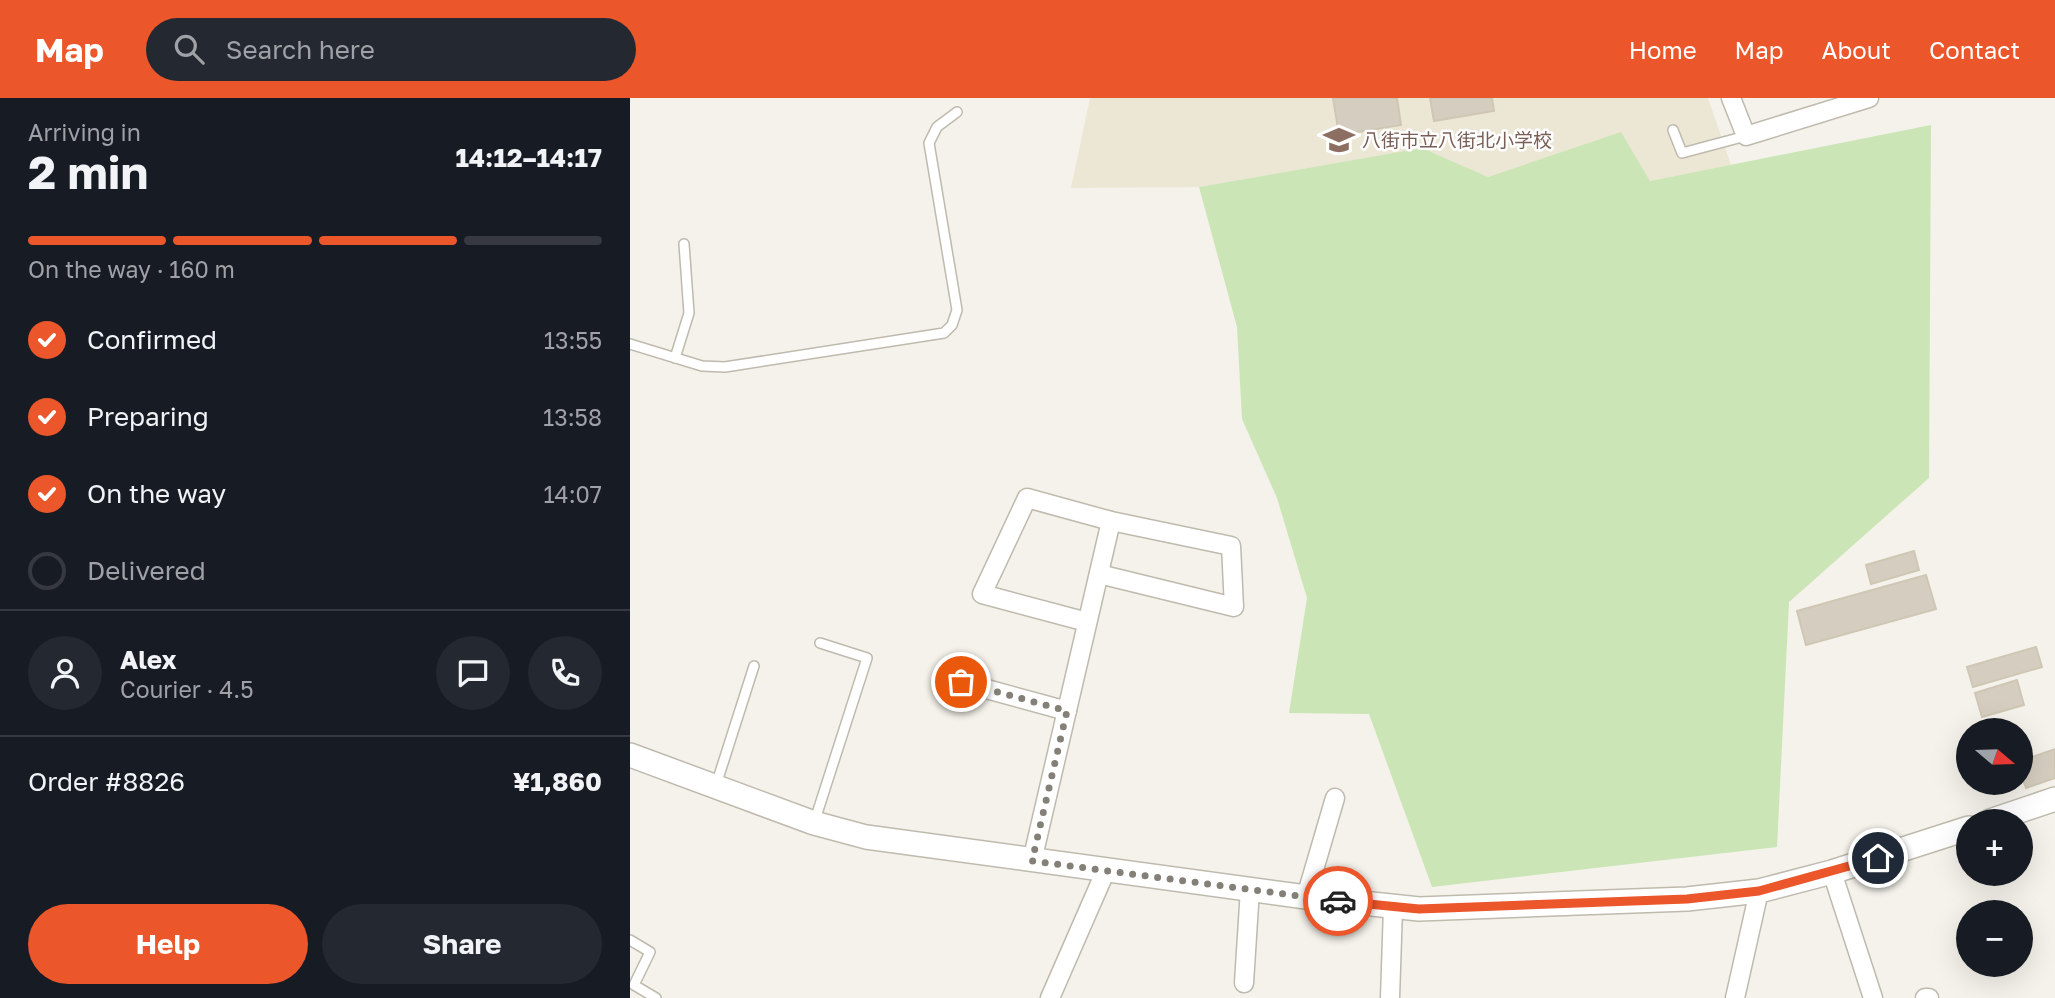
<!DOCTYPE html>
<html lang="en">
<head>
<meta charset="utf-8">
<style>
  :root { --surface:#171b24; --page:#242831; --text:#f1f3f6; --muted:#9ea1a6; --line:#363941; --accent:#eb562a }
  body { margin:0; font-family:"Golos Text","Noto Sans JP",sans-serif; background:var(--page); color:var(--text); height:100vh; display:flex; flex-direction:column; font-size:26px; white-space:nowrap }
  * { box-sizing:border-box; margin:0 }
  p { font-size:23px; color:var(--muted) }
  .icon { flex:none; width:38px; height:38px; fill:none; stroke:currentColor; stroke-width:2; stroke-linecap:round; stroke-linejoin:round }
  .map { position:relative; flex:1; overflow:hidden }
  .sheet { display:flex; flex-direction:column; background:var(--surface); width:630px }
  .sheet>* { flex:none }
  .needle { width:46px; rotate:109deg }
  .controls { position:absolute; left:1326px; top:620px; display:grid; gap:14px }
  .controls a { display:grid; place-items:center; width:77px; height:77px; border-radius:50%; background:var(--surface); box-shadow:0 7px 28px #0002; font-size:35px }
  .pin { position:absolute; display:grid; place-items:center; width:60px; height:60px; color:#fff; margin:-30px; border:4px solid #fff; border-radius:50%; box-shadow:0 2px 7px #0007 }
  .courier { position:absolute; display:grid; place-items:center; width:70px; height:70px; margin:-35px; border:5px solid #eb562a; border-radius:50%; background:#fff; color:#222; box-shadow:0 2px 9px #0007 }
  .overview em { font-style:normal; font-weight:700 }
  .overview div { display:flex; flex-direction:column-reverse }
  .overview { display:flex; align-items:center; justify-content:space-between; height:119px; padding:0 28px }
  h1 { font-size:46px; font-weight:700; line-height:52px }
  .bar { display:grid; grid-template-columns:repeat(4,1fr); gap:10px 7px; align-content:center; height:84px; padding:0 28px }
  .bar i { height:9px; border-radius:5px; background:var(--line) }
  .bar .active { background:var(--accent) }
  .bar p { grid-column:span 4 }
  .line { display:flex; align-items:center; gap:18px; padding:0 28px; border-top:2px solid var(--line) }
  .line div { flex:1 }
  .round { display:grid; place-items:center; flex:none; width:74px; height:74px; border-radius:37px; background:var(--page) }
  ol { padding:0 28px; list-style:none }
  li { display:flex; align-items:center; gap:21px; height:77px }
  li p { margin-inline-start:auto }
  li .icon { padding:7px; border-radius:50%; background:var(--accent); color:#fff; stroke-width:4 }
  li:last-child { color:var(--muted) }
  li i { width:38px; height:38px; border:4px solid var(--line); border-radius:50% }
  .primary-button { display:flex; gap:14px; margin-top:auto; padding:14px 28px }
  .primary-button a { flex:1; height:80px; border-radius:42px; background:var(--accent); color:#fff; font-size:28px; font-weight:700; line-height:80px; text-align:center }
  .primary-button a+a { background:var(--page); color:var(--text) }
  header { display:flex; align-items:center; gap:42px; box-sizing:border-box; height:98px; padding:0 35px; background:var(--accent); color:#fff }
  header strong { font-size:33px }
  nav { display:flex; gap:38px; margin-inline-start:auto; font-size:24px }
  .search { width:490px; height:63px; background:var(--page); display:flex; align-items:center; gap:18px; box-sizing:border-box; padding:0 24px; border-radius:38px; color:var(--muted); font-size:26px }
  main { display:flex; flex:1; min-height:0 }
  .map>svg:first-child { display:block }
  .education { fill:#ece7d5 }
  .green { fill:#cce5b6 }
  .building { fill:#d5cec0; stroke:#cfc7b4; stroke-width:2 }
  .lines { fill:none; stroke-linecap:round; stroke-linejoin:round }
  .service-casing { stroke:#bfbaad; stroke-width:12 }
  .minor-casing { stroke:#bfbaad; stroke-width:21 }
  .tertiary-casing { stroke:#bfbaad; stroke-width:26 }
  .service { stroke:#fff; stroke-width:9 }
  .minor { stroke:#fff; stroke-width:18 }
  .tertiary { stroke:#fff; stroke-width:23 }
  .done { stroke:#848077; stroke-width:7; stroke-dasharray:0 12.6 }
  .route { stroke:#eb562a; stroke-width:9 }
  .labels { text-anchor:middle; stroke-width:5; stroke-linejoin:round; paint-order:stroke }
  .education-label { font-size:19px; fill:#785e54; stroke:#fff; text-anchor:start }
</style>
</head>
<body>
<header>
<strong>Map</strong>
<div class="search"><svg class="icon" aria-label="search" viewBox="0 0 24 24"><circle cx="10" cy="10" r="6"/><path d="M15 15l6 6"/></svg>Search here</div>
<nav><a>Home</a><a>Map</a><a>About</a><a>Contact</a></nav>
</header>
<main>
<section class="sheet">
<div class="overview"><div><h1>2 min</h1><p>Arriving in</p></div><em>14:12–14:17</em></div>
<div class="bar"><i class="active"></i><i class="active"></i><i class="active"></i><i></i><p>On the way · 160 m</p></div>
<ol>
<li><svg class="icon" aria-label="check" viewBox="0 0 24 24"><path d="M5 12l5 5 9-10"/></svg>Confirmed<p>13:55</p></li>
<li><svg class="icon" aria-label="check" viewBox="0 0 24 24"><path d="M5 12l5 5 9-10"/></svg>Preparing<p>13:58</p></li>
<li><svg class="icon" aria-label="check" viewBox="0 0 24 24"><path d="M5 12l5 5 9-10"/></svg>On the way<p>14:07</p></li>
<li><i></i>Delivered</li>
</ol>
<div class="line" style="height:126px"><a class="round"><svg class="icon" aria-label="person" viewBox="0 0 24 24"><circle cx="12" cy="8" r="4"/><path d="M4 21q1-7 8-7t8 7"/></svg></a><div><b>Alex</b><p>Courier · 4.5</p></div><a class="round"><svg class="icon" aria-label="chat" viewBox="0 0 24 24"><path d="M4 5h16v11H9l-5 4z"/></svg></a><a class="round"><svg class="icon" aria-label="phone" viewBox="0 0 24 24"><path d="M5 4h4l2 5-3 2q2 4 5 5l2-3 5 2v4C11 20 4 13 5 4z"/></svg></a></div>
<div class="line" style="height:91px"><div>Order #8826</div><b>¥1,860</b></div>
<div class="primary-button"><a>Help</a><a>Share</a></div>
</section>
<div class="map">
<svg width="1425" height="900" viewBox="0 0 1425 900">
  <rect width="100%" height="100%" fill="#f4f2ea"/>
  <path class="education" d="M460,0H1078L1101,67L1020,83L874,74L857,79L792,50L569,89L441,90Z"/>
  <path class="green" d="M1301,27L1299,380L1159,504L1147,749L802,789L739,616L659,615L677,500L647,400L612,321L607,229L569,89L792,50L858,79L991,34L1020,83Z"/>
  <g class="building">
    <path d="M703,0H767L771,27L709,37Z"/>
    <path d="M800,0H862L864,13L804,23Z"/>
    <path d="M1284,453L1289,472L1241,486L1236,467Z"/>
    <path d="M1296,477L1306,511L1176,547L1167,513Z"/>
    <path d="M1406,549L1412,569L1343,589L1337,569Z"/>
    <path d="M1387,582L1394,607L1352,619L1345,595Z"/>
    <path d="M1425,651V680L1396,690L1391,676V663Z"/>
  </g>
  <g class="lines">
    <defs>
      <g id="service">
        <path d="M1043,32L1052,55L1116,38"/>
        <path d="M0,246L72,268L95,269L314,235L322,227L327,212L299,45L307,29L327,14"/>
        <path d="M45,260L59,215L54,146"/>
        <path d="M86,687L124,568"/>
        <path d="M184,725L237,560L190,545"/>
        <path d="M0,842L20,854L4,887L26,900"/>
      </g>
      <g id="minor">
        <path d="M1101,0L1116,38L1239,0"/>
        <path d="M457,524L352,496L397,400L481,423L601,448L604,509L469,476"/>
        <path d="M331,584L437,613"/>
        <path d="M402,763L481,423"/>
        <path d="M1202,774L1243,900"/>
        <path d="M676,799L705,700"/>
        <path d="M614,885L620,791"/>
        <path d="M420,900L476,772"/>
        <path d="M760,900L763,810"/>
        <path d="M1105,900L1129,793"/>
        <path d="M1295,900H1299"/>
      </g>
      <g id="tertiary">
        <path d="M0,657L184,725L236,739L676,799L789,811L1057,801L1129,793L1202,774L1339,730"/>
        <path d="M1360,723L1425,701"/>
      </g>
    </defs>
    <use href="#service" class="service-casing"/>
    <use href="#minor" class="minor-casing"/>
    <use href="#tertiary" class="tertiary-casing"/>
    <use href="#service" class="service"/>
    <use href="#minor" class="minor"/>
    <use href="#tertiary" class="tertiary"/>
  </g>
  <g class="lines">
    <path class="done" d="M331,584L437,613L402,763L708,803"/>
    <path class="route" d="M708,803L789,811L1057,801L1129,793L1248,760"/>
  </g>
  <defs>
    <symbol id="school-bare" viewBox="-9 -9 18 18"><path d="M0-5L7-2L0 1L-7-2ZM-4 1L0 2.5L4 1V4Q0 6-4 4Z" fill="#8d6e63" stroke="#fff" stroke-width="2.5" paint-order="stroke"/></symbol>
  </defs>
  <g fill-rule="evenodd">
    <use href="#school-bare" x="687" y="20" width="44" height="44"/>
  </g>
  <g class="labels">
    <g class="education-label">
      <text x="732" y="49">八街市立八街北小学校</text>
    </g>
  </g>
</svg>
<div class="controls">
<a><svg class="needle" viewBox="-14 -14 28 28"><path d="M0-13l5 13h-10z" fill="#e53935"/><path d="M0 13l5-13h-10z" fill="#9ea1a6"/></svg></a>
<a>+</a>
<a>−</a>
</div>
<div class="pin" style="left:331px;top:584px;background:#ea580c"><svg class="icon" aria-label="bag" viewBox="0 0 24 24"><path d="M5 8h14l-1 12H6zM9 8a3 3 0 0 1 6 0"/></svg></div>
<div class="pin" style="left:1248px;top:760px;background:#1f2937"><svg class="icon" aria-label="home" viewBox="0 0 24 24"><path d="M3 11l9-7 9 7M6 9v11h12V9"/></svg></div>
<div class="courier" style="left:708px;top:803px"><svg class="icon" aria-label="car" viewBox="0 0 24 24"><path d="M5 17H2v-5l4-1 3-4h7l3 4 3 1v5h-3M9 17h6M6 11h13"/><circle cx="7" cy="17" r="2"/><circle cx="17" cy="17" r="2"/></svg></div>
</div>
</main>
</body>
</html>
